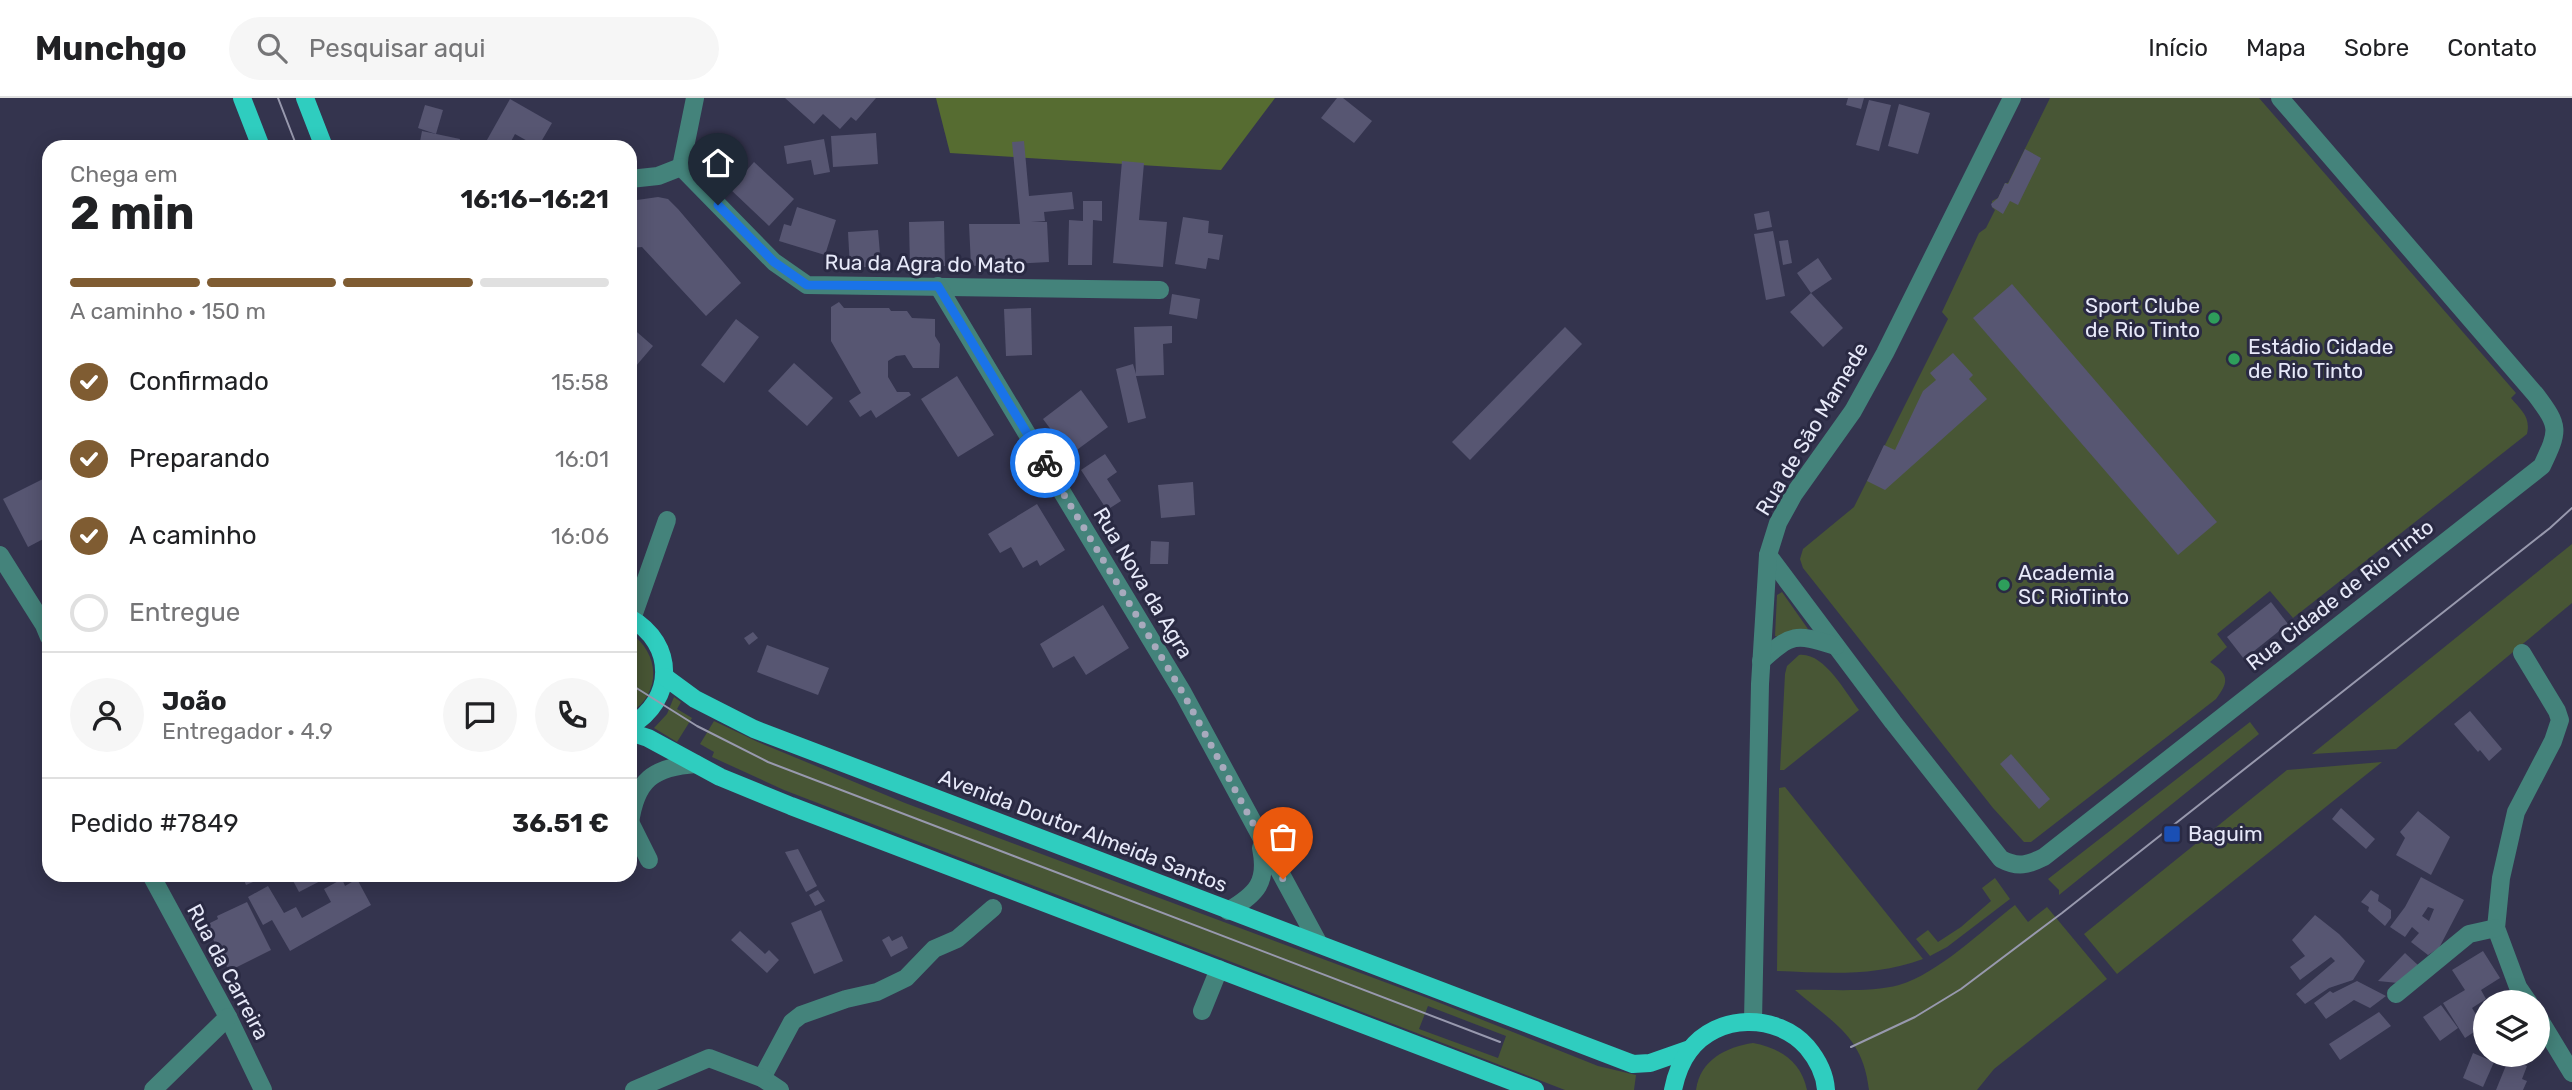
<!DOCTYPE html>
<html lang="pt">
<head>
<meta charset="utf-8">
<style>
  :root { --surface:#fff; --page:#f6f6f6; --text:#202124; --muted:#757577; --line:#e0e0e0; --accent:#7f5c32 }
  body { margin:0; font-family:Rubik,sans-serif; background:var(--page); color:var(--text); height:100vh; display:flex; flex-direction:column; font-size:26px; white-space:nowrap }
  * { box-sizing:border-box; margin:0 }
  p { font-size:23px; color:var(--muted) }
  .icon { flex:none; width:38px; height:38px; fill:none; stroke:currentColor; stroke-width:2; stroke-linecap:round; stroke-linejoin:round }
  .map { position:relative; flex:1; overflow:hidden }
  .drawer { position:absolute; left:42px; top:42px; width:595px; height:742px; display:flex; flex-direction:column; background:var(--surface); border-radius:21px; box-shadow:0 4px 18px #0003 }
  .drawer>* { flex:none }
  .fabs { position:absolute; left:2473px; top:892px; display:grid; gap:14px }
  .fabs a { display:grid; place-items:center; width:77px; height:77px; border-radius:50%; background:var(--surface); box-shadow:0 4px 18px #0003; font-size:35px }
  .pin { position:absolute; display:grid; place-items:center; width:60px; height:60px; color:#fff; margin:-72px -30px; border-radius:50% 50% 50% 0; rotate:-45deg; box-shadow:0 0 7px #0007 }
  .pin .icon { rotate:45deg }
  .courier { position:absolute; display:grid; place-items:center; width:70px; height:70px; margin:-35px; border:5px solid #1a73e8; border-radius:50%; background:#fff; color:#222; box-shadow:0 2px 9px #0007 }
  .head em { font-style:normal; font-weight:700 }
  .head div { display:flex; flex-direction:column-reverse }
  .head { display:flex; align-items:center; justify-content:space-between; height:119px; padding:0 28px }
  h1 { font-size:46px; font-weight:700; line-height:52px }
  .bar { display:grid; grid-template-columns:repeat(4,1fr); gap:10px 7px; align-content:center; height:84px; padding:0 28px }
  .bar i { height:9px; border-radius:5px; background:var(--line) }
  .bar .active { background:var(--accent) }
  .bar p { grid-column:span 4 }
  .line { display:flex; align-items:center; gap:18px; padding:0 28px; border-top:2px solid var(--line) }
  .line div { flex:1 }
  .round { display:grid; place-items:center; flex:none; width:74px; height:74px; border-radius:37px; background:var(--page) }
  ol { padding:0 28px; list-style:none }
  li { display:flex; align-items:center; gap:21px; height:77px }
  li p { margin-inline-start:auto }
  li .icon { padding:7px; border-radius:50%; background:var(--accent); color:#fff; stroke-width:4 }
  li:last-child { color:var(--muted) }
  li i { width:38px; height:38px; border:4px solid var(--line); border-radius:50% }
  header { display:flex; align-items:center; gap:42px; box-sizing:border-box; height:98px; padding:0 35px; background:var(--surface); border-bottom:2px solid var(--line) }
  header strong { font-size:33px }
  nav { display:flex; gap:38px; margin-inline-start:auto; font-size:24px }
  .search { width:490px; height:63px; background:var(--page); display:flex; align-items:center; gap:18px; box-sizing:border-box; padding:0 24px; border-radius:38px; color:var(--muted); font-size:26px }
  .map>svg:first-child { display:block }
  .green { fill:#485635; fill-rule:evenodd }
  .forest { fill:#566c31 }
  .building { fill:#575672; fill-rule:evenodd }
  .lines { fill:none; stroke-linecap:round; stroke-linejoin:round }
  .minor { stroke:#44837b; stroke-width:18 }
  .major { stroke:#2fcdbf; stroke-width:18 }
  .tram { stroke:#9899ae; stroke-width:2 }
  .done { stroke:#a8aabd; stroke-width:7; stroke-dasharray:0 12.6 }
  .route { stroke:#1a73e8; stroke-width:9 }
  .leisure-dot { fill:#2e9e5b; stroke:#2a2a43; stroke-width:2.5 }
  .transit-dot { fill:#1a4fb4; stroke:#2a2a43; stroke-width:2.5 }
  .labels { text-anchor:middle; stroke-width:6; stroke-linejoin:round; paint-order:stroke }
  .street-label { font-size:21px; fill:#e7e9f9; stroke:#2a2a43 }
  .poi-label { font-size:21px; fill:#e7e9f9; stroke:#2a2a43; text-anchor:start }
</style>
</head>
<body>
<header>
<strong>Munchgo</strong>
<div class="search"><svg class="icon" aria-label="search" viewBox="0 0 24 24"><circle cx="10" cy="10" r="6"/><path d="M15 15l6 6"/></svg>Pesquisar aqui</div>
<nav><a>Início</a><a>Mapa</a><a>Sobre</a><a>Contato</a></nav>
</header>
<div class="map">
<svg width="2572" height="992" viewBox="0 0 2572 992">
  <rect width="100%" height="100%" fill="#34344e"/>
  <g class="green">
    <path d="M2050,0H2259L2516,295L2511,300C2521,312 2531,319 2527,336L2293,520L2270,493L2217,536L2227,549L2210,564C2228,576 2230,583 2216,601L2031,744H2024L1993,710L1803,470L1800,461L1803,451L1854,409L1948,221L1942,214L1979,135L1986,130L1995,112L1992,109V103L1998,100L2005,85H2008Z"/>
    <path d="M2572,446V505L2396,651L2312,656Z"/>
    <path d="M1782,494L1808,531L1779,539L1775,538L1777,497Z"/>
    <path d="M630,535C660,555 662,595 630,615Z"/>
    <path d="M1799,557C1824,554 1845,594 1859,612L1784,672H1780L1785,576L1787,568Z"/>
    <path d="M674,599L681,604L677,611L692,620L677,644L654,630L667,616Z"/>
    <path d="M714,623L758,644L905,705L1430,901L1598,968L1636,977L1634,992H1565L784,692L712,659L714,654L700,646ZM1428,908L1506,938L1498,960L1419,931Z"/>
    <path d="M2250,624L2259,636L2059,797V792L2048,781Z"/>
    <path d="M2382,664L2117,876L2084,836L2287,672Z"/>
    <path d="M1785,689L1923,861C1875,879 1827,875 1777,873L1779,690Z"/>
    <path d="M1995,780L2010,801L1947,849L1930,858L1916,841L1928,832L1938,844L1961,829L1991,803L1982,790Z"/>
    <path d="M2015,807L2028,824L2047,809L2107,881L1994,971L1977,992H1869C1863,938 1833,925 1795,892C1825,891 1871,895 1899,887C1939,875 1981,833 2015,807Z"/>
    <path d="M1753,945C1780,950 1801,963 1807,992H1696C1700,962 1726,949 1753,945Z"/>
  </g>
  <path class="forest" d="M936,0H1275L1221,72L950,55Z"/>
  <g class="building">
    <path d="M785,0H876L856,23L851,19L840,31L823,16L814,26Z"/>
    <path d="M1337,0H1343L1372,23L1354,45L1321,20Z"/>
    <path d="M1848,0H1864L1861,11L1846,7Z"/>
    <path d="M510,1L552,25L538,49L515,36L508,49H483Z"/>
    <path d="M1869,2L1891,7L1879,53L1856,47Z"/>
    <path d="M1899,6L1930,15L1918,56L1888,48Z"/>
    <path d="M425,7L443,12L436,36L418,30Z"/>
    <path d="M422,33L460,41L458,49H419Z"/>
    <path d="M876,35L878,66L833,69L831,38Z"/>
    <path d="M824,41L830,74L814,77L811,62L787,66L784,48Z"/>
    <path d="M1024,43L1029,98L1072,94L1074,111L1044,114L1045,123L1031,124H1047L1049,164L971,168L969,126H1020L1012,44Z"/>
    <path d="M2025,51L2041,60L2018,107L2010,103L2003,116L1992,109L1991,106L1998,100L2005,85L2008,86Z"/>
    <path d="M1122,63L1144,65L1139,122L1167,124L1163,169L1113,165Z"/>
    <path d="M754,64L794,101L769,128L730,91Z"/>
    <path d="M658,99L668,101L678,111L741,185L706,218L642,149L630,150V103Z"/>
    <path d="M1083,103H1102V123L1093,122L1092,167H1068L1069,122L1083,123Z"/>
    <path d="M797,109L836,122L825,157L779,143L784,126L791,128Z"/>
    <path d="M1769,113L1772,129L1757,132L1754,116Z"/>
    <path d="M1183,119L1209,123L1208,135L1223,137L1219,162L1208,160L1206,171L1175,166Z"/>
    <path d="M944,123L945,168L910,169L909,124Z"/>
    <path d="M878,132L881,168L850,170L848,134Z"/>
    <path d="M1773,133L1785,198L1766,202L1754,136Z"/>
    <path d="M1788,142L1792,165L1783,167L1779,143Z"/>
    <path d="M1818,160L1832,181L1811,195L1843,230L1823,249L1790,214L1811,195L1797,175Z"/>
    <path d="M2012,186L2217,424L2178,457L1973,220Z"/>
    <path d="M1172,196L1200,201L1197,221L1169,216Z"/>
    <path d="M839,204L844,210H889L891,213H907L912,220L935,221V238L940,246L939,270H913L905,257L896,258L888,263V279L897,294H909L911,297L876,320L871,312L860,319L849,303L861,295L831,243V209Z"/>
    <path d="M1031,210L1032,257L1006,258L1004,211Z"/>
    <path d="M736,221L759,239L724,285L701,267Z"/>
    <path d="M630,228L653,248L630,275Z"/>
    <path d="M1172,228V245L1163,246L1164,277L1136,278L1146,320L1128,325L1116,271L1133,266L1136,276L1134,229Z"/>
    <path d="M1565,229L1582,246L1470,362L1452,344Z"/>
    <path d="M1953,255L1973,277L1969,281L1987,301L1885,392L1867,383L1884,347L1895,352L1923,293L1936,282L1930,275Z"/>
    <path d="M794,265L833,300L807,328L768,293Z"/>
    <path d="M957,278L994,337L958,359L921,301Z"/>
    <path d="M1081,292L1108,329L1070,357L1043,321Z"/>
    <path d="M1105,356L1117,374L1107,381L1121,403L1107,412L1081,372Z"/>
    <path d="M49,378V438L28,449L3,401Z"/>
    <path d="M1193,384L1195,417L1161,420L1158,387Z"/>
    <path d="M1037,406L1065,452L1040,468L1037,462L1023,470L1011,449L1000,455L988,436Z"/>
    <path d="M1151,443L1169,444L1168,466H1150Z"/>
    <path d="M2271,504L2288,526L2244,561L2227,539Z"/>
    <path d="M1103,507L1129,550L1086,577L1074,558L1053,570L1040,546Z"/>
    <path d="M753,534L758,540L749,547L744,540Z"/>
    <path d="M767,547L829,570L818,597L757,574Z"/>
    <path d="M2470,613L2502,651L2489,663L2480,652L2478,654L2454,626Z"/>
    <path d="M2011,656L2050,701L2039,711L2000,666Z"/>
    <path d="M2341,710L2375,741L2366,751L2332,721Z"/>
    <path d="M2418,713L2450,739L2431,777L2396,757L2405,740L2400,734Z"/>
    <path d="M798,751L817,788L806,794L785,754Z"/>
    <path d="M242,777H270L246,787Z"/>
    <path d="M290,777H332L299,794Z"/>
    <path d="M2421,779L2464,802L2439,850L2428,857L2411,844L2419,835L2412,829L2405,839L2390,829L2405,809ZM2428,809L2434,811L2429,823L2422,818Z"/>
    <path d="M342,781L345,788L357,781L371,807L290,853L272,822L263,827L248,799L268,788L284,815L296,809L302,820L331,804L324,791Z"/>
    <path d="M818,792L825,803L815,808L809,797Z"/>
    <path d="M2371,792L2379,797L2378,803L2391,812V820L2385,828L2368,813L2369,809L2361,804Z"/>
    <path d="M247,804L271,852L229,873L206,827L218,821L217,818Z"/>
    <path d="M821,812L843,863L814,876L791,825Z"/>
    <path d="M2315,817L2339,836L2365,863L2353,882L2329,890L2305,906L2296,896L2335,863L2331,859L2300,882L2290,869L2305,858L2292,842Z"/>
    <path d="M740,833L765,856L769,852L779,862L767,875L731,842Z"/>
    <path d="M889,838L892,843L902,838L908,850L891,859L882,842Z"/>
    <path d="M2483,853L2500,880L2481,892L2486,901L2472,910L2483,928L2465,940L2443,905L2465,892L2452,872Z"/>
    <path d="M2405,855L2419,868L2398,885L2378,883Z"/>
    <path d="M2357,883L2386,898L2370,910L2354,902L2326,921L2314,905L2330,893L2333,895Z"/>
    <path d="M2504,896L2510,905H2490Z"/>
    <path d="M2441,907L2458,930L2440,943L2423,919Z"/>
    <path d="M2379,914L2391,928L2340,962L2329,946Z"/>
    <path d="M2473,955L2494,964L2483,989L2463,980Z"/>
    <path d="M2509,960L2527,968L2522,981L2527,983L2523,992H2496Z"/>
  </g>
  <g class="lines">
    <g class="minor">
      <path d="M695,0L681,69L774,164L807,187L1160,192"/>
      <path d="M630,81L658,78L681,69"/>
      <path d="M938,188L1183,595L1319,846"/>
      <path d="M0,457L44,527L49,539"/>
      <path d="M1768,457L1893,624L2001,761C2018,770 2028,767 2044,759L2542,368C2559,332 2560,329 2536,297L2280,0"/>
      <path d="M632,521L667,422"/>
      <path d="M2522,555L2557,613L2560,622L2553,643L2516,714L2501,780L2496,830L2518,889L2529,905"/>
      <path d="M1761,563C1793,534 1796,536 1836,548"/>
      <path d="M630,724L649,762"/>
      <path d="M630,725C636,682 653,669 696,666"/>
      <path d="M151,777L228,919L263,992"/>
      <path d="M1228,813C1257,796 1268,784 1261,750"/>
      <path d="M2396,896L2469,836L2496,830"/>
      <path d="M1202,913L1219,871"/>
      <path d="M2538,919L2572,975"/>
      <path d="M1753,923L1760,586L1768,457L1778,425L1794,396L1853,313L1885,255L2012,0"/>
      <path d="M762,980L792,924L801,917L846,901L877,894L906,880L934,851L957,841L993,810"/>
      <path d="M153,992L228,919"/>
      <path d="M634,992L709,960L762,980L780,992"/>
    </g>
    <g class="major">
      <path d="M242,0L261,49"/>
      <path d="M305,0L324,49"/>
      <path d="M630,520C676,546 675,602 630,628"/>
      <path d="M665,579L695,601L754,631L1633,966L1650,965L1690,951"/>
      <path d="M630,634L648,640L720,679L791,708L1535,992"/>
      <path d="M1673,992C1676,977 1680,965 1689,953C1717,915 1777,915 1807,949C1817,961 1825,975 1826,992"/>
    </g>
    <g class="tram">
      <path d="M278,0L297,49"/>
      <path d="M630,586L697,628L768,664L1500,944"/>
      <path d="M1851,949L1915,919L1961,891L2062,815L2550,430L2572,410"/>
    </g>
  </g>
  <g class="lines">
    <path class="done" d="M1045,365L1183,595L1283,781"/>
    <path class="route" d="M718,107L774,164L807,187L938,188L1045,365"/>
  </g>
  <g class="leisure-dot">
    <circle cx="2214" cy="220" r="7"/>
    <circle cx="2234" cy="261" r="7"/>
    <circle cx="2004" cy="487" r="7"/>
  </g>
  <rect class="transit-dot" x="2163" y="727" width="18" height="18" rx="3.5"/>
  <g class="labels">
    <g class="street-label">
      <text transform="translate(925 166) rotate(1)" y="7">Rua da Agra do Mato</text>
      <text transform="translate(1812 331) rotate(-59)" y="7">Rua de São Mamede</text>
      <text transform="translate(1143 485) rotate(59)" y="7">Rua Nova da Agra</text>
      <text transform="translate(2340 497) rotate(-38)" y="7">Rua Cidade de Rio Tinto</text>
      <text transform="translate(1083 733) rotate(21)" y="7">Avenida Doutor Almeida Santos</text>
      <text transform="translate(228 874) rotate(62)" y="7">Rua da Carreira</text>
    </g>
    <g class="poi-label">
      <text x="2200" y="215" text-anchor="end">Sport Clube<tspan x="2200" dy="24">de Rio Tinto</tspan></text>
      <text x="2248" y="256">Estádio Cidade<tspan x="2248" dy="24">de Rio Tinto</tspan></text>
      <text x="2018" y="482">Academia<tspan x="2018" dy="24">SC RioTinto</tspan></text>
      <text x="2188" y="743">Baguim</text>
    </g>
  </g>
</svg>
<div class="fabs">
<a><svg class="icon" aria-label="layers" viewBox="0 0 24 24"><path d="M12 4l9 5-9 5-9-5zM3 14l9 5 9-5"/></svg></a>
</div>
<div class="pin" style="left:1283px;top:781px;background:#ea580c"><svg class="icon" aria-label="bag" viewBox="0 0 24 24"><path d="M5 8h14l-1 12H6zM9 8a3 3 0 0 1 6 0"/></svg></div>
<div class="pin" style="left:718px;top:107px;background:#1f2937"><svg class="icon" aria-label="home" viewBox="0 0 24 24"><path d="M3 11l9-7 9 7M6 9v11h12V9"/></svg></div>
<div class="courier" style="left:1045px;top:365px"><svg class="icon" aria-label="bike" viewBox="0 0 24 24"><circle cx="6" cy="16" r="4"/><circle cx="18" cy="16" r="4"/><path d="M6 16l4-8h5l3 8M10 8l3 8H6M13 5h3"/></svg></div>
<section class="drawer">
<div class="head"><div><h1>2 min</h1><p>Chega em</p></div><em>16:16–16:21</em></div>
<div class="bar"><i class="active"></i><i class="active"></i><i class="active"></i><i></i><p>A caminho · 150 m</p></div>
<ol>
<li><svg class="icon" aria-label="check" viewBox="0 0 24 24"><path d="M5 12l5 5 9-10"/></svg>Confirmado<p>15:58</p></li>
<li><svg class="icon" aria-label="check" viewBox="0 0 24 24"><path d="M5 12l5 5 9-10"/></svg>Preparando<p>16:01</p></li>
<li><svg class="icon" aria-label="check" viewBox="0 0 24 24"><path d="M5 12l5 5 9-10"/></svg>A caminho<p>16:06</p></li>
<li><i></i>Entregue</li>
</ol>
<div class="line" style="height:126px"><a class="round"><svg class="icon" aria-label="person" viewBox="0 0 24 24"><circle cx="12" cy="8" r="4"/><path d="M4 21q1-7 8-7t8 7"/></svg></a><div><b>João</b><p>Entregador · 4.9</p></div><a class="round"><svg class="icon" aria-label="chat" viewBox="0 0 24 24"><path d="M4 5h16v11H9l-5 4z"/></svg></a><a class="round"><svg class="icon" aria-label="phone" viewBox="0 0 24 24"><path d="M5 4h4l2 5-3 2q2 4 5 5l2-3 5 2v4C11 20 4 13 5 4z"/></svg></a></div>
<div class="line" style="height:91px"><div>Pedido #7849</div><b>36.51 €</b></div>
</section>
</div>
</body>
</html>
